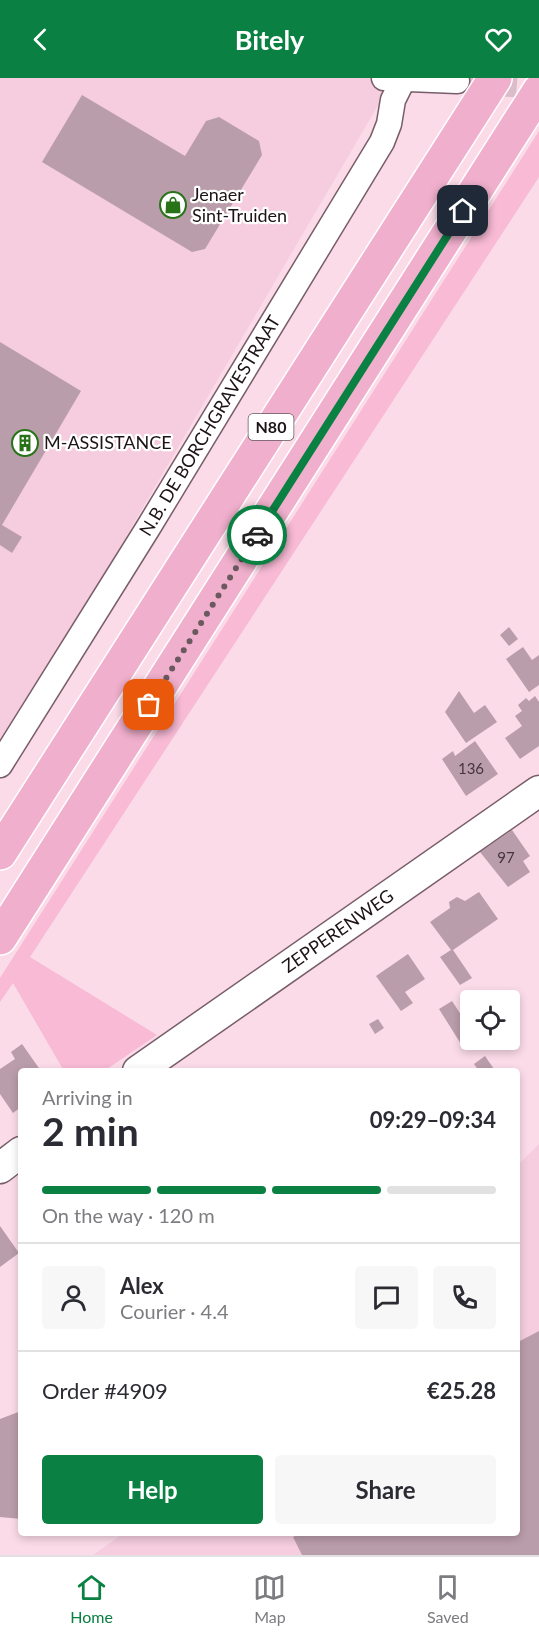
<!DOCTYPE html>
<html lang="en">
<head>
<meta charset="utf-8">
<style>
  :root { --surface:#fff; --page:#f7f7f7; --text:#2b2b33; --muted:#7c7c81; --line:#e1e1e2; --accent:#0b8043 }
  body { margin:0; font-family:Lato,sans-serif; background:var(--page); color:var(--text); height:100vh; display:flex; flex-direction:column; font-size:22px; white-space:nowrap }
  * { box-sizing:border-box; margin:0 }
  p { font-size:20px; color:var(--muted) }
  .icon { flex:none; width:33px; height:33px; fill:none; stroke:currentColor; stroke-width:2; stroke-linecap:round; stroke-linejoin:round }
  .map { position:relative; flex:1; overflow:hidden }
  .sheet { position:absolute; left:18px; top:990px; width:502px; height:468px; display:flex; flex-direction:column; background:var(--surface); border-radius:6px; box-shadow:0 3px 9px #0003 }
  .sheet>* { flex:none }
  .controls { position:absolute; left:460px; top:912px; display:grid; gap:12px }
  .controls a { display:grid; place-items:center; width:60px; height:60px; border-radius:6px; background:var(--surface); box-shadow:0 3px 9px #0003; font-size:30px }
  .pin { position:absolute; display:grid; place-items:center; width:51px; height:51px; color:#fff; margin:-26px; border-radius:12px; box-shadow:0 3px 9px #0006 }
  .courier { position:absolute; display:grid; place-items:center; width:60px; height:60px; margin:-30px; border:4px solid #0b8043; border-radius:50%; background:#fff; color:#222; box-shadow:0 2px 8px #0007 }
  .overview em { font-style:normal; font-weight:700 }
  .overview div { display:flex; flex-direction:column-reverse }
  .overview { display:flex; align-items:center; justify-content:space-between; height:102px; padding:0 24px }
  h1 { font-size:39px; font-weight:700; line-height:45px }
  .bar { display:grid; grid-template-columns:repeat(4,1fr); gap:9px 6px; align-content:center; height:72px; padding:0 24px }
  .bar i { height:8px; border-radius:4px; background:var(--line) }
  .bar .active { background:var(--accent) }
  .bar p { grid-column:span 4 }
  .line { display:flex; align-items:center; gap:15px; padding:0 24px; border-top:2px solid var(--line) }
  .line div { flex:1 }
  .round { display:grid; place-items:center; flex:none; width:63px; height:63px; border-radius:6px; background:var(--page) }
  .cta { display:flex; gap:12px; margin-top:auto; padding:12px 24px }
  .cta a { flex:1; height:69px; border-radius:6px; background:var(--accent); color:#fff; font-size:24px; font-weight:700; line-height:69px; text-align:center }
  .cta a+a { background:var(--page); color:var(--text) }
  header { display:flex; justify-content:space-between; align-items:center; height:78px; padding:0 24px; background:var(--accent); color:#fff; font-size:27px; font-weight:700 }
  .tabs { display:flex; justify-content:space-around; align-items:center; height:84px; border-top:2px solid var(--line); background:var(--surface); font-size:16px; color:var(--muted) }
  .tabs a { display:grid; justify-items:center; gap:3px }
  .tabs .active { color:var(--accent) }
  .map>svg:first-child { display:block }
  .built { fill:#f5cdde }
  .green { fill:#f8bad5 }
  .building { fill:#ba9daa }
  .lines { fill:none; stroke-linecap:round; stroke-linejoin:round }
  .minor-tunnel { stroke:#dabdc9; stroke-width:24; stroke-dasharray:24 12; stroke-linecap:butt }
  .minor-casing { stroke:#785e69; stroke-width:27 }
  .tertiary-casing { stroke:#785e69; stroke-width:33 }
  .trunk-casing { stroke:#fff; stroke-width:36 }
  .minor { stroke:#fff; stroke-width:24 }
  .tertiary { stroke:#fff; stroke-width:30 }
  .trunk { stroke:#f0afcc; stroke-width:33 }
  .done { stroke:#6b5960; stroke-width:6; stroke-dasharray:0 10.8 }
  .route { stroke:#0b8043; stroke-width:8 }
  .labels { text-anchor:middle; stroke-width:4.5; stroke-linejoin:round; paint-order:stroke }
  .number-label { font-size:15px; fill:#44363c }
  .shield { fill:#fff; stroke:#615a5d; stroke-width:1.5 }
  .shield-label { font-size:16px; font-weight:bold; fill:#1d1317 }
  .poi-label { font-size:18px; fill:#1d1317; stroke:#fff; text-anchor:start }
  .street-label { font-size:18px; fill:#1d1317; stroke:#fff }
</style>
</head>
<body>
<header><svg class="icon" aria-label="back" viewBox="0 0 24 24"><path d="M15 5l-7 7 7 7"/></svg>Bitely<svg class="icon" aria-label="heart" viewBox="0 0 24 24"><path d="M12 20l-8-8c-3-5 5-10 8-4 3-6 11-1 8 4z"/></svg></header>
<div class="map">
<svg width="539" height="1477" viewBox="0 0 539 1477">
  <rect width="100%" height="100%" fill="#fbdbe8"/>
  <g class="built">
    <path d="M0,0H394L0,674Z"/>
    <path d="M539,1066V1477H93L124,1455H518V1087Z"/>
  </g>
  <path class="green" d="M539,53V99L30,879L157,957L104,993H64L13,905L0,924V900Z"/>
  <g class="building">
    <path d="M82,17L185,78L206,43L219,39L259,63L262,77L205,171L192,174L42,84Z"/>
    <path d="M0,264L81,313L2,447L22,459L12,475L0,467Z"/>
    <path d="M509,549L518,561L509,568L500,557Z"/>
    <path d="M523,569L532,582L539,577V607L529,614L506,581Z"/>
    <path d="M459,613L474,635L485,627L497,644L466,665L445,634Z"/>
    <path d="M535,618L539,624V668L520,681L505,660L522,648L515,638L522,633L518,627L526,620L529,623Z"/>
    <path d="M475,663L498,696L466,718L442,681L453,673L455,678Z"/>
    <path d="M512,752L530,778L523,783L530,794L508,809L480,774Z"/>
    <path d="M479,814L498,841L453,872L472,900L460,907L440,879L451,872L430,844L450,830L449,824L457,819L465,823Z"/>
    <path d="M408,876L425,901L405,914L413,925L401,933L376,898Z"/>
    <path d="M452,923L471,952V959L461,966L439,931Z"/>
    <path d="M378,941L384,950L375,956L369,946Z"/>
    <path d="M487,962H508L494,971Z"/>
    <path d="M22,966L41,993H21V1029L13,1035L0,1016V991L15,981L11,974Z"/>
    <path d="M485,978L494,991L492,993H479L474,986Z"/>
    <path d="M0,1148L19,1175L0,1189Z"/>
    <path d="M539,1253V1477H302L293,1459L301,1455H518V1264Z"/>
    <path d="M21,1333V1441L0,1439V1341Z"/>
  </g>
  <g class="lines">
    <path class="minor-tunnel" d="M457,3L539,9"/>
    <defs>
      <g id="minor">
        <path d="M384,0L457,3"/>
        <path id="s1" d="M0,687L148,450L382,64L389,46L393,22L404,0"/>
      </g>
      <g id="tertiary">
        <path id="s2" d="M138,993L539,713"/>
        <path d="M0,1090L21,1074"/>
      </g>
      <g id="trunk">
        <path d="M0,775L495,0"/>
        <path d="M0,860L539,13"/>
      </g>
    </defs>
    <use href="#minor" class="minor-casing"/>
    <use href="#tertiary" class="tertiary-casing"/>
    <use href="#trunk" class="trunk-casing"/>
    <use href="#minor" class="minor"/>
    <use href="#tertiary" class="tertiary"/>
    <use href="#trunk" class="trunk"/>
  </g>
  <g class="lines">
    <path class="done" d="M149,627L257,457"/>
    <path class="route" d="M257,457L463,133"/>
  </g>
  <defs>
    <symbol id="shop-ring" viewBox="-11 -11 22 22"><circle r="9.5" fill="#fff" stroke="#287317" stroke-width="1.5"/><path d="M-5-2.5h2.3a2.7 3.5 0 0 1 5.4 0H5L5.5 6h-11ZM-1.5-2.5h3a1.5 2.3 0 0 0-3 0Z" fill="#287317"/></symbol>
    <symbol id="building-ring" viewBox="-11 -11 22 22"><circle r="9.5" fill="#fff" stroke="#287317" stroke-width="1.5"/><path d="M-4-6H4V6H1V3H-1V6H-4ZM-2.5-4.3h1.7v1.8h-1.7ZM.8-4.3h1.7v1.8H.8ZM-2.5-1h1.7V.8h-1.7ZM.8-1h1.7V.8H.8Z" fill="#287317"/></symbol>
  </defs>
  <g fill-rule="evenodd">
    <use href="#shop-ring" x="158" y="112" width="30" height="30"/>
    <use href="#building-ring" x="10" y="350" width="30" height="30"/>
  </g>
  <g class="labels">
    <g class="number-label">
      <text x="471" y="696">136</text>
      <text x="506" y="785">97</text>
    </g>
    <rect class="shield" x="248.5" y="336" width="45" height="26" rx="4.5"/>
    <g class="shield-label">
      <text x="271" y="355">N80</text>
    </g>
    <g class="poi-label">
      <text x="192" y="123">Jenaer<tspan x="192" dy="21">Sint-Truiden</tspan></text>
      <text x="44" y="371">M-ASSISTANCE</text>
    </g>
    <g class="street-label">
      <text dy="6" stroke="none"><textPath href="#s1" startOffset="399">N.B. DE BORCHGRAVESTRAAT</textPath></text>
      <text dy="6" stroke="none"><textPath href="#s2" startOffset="244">ZEPPERENWEG</textPath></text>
    </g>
  </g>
</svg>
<div class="controls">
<a><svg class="icon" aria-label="locate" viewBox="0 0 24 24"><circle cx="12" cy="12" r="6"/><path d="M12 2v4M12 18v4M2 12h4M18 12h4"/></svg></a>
</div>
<div class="pin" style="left:149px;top:627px;background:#ea580c"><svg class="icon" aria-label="bag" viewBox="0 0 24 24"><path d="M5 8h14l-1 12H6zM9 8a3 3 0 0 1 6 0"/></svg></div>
<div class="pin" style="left:463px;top:133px;background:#1f2937"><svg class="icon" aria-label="home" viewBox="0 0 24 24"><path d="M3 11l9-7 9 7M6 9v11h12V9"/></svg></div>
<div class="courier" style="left:257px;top:457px"><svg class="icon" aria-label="car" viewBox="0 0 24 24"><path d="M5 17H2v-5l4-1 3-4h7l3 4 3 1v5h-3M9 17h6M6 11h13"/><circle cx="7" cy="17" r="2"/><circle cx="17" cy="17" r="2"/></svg></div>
<section class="sheet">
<div class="overview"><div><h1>2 min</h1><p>Arriving in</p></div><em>09:29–09:34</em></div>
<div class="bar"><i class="active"></i><i class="active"></i><i class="active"></i><i></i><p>On the way · 120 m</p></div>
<div class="line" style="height:108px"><a class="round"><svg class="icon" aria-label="person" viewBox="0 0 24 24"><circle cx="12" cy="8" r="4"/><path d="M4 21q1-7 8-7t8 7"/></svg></a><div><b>Alex</b><p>Courier · 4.4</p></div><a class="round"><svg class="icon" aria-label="chat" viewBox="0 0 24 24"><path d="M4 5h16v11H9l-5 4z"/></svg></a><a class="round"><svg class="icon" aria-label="phone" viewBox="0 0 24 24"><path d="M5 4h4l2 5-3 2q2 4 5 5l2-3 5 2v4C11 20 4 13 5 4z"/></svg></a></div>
<div class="line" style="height:78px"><div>Order #4909</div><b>€25.28</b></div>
<div class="cta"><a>Help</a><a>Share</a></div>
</section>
</div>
<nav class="tabs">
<a class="active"><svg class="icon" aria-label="home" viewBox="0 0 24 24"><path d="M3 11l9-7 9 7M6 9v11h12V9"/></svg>Home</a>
<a><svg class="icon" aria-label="map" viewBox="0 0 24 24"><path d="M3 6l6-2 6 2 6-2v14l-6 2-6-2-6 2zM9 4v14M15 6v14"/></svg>Map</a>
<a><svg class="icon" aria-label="saved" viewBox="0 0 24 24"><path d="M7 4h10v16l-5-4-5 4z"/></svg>Saved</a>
</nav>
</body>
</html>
